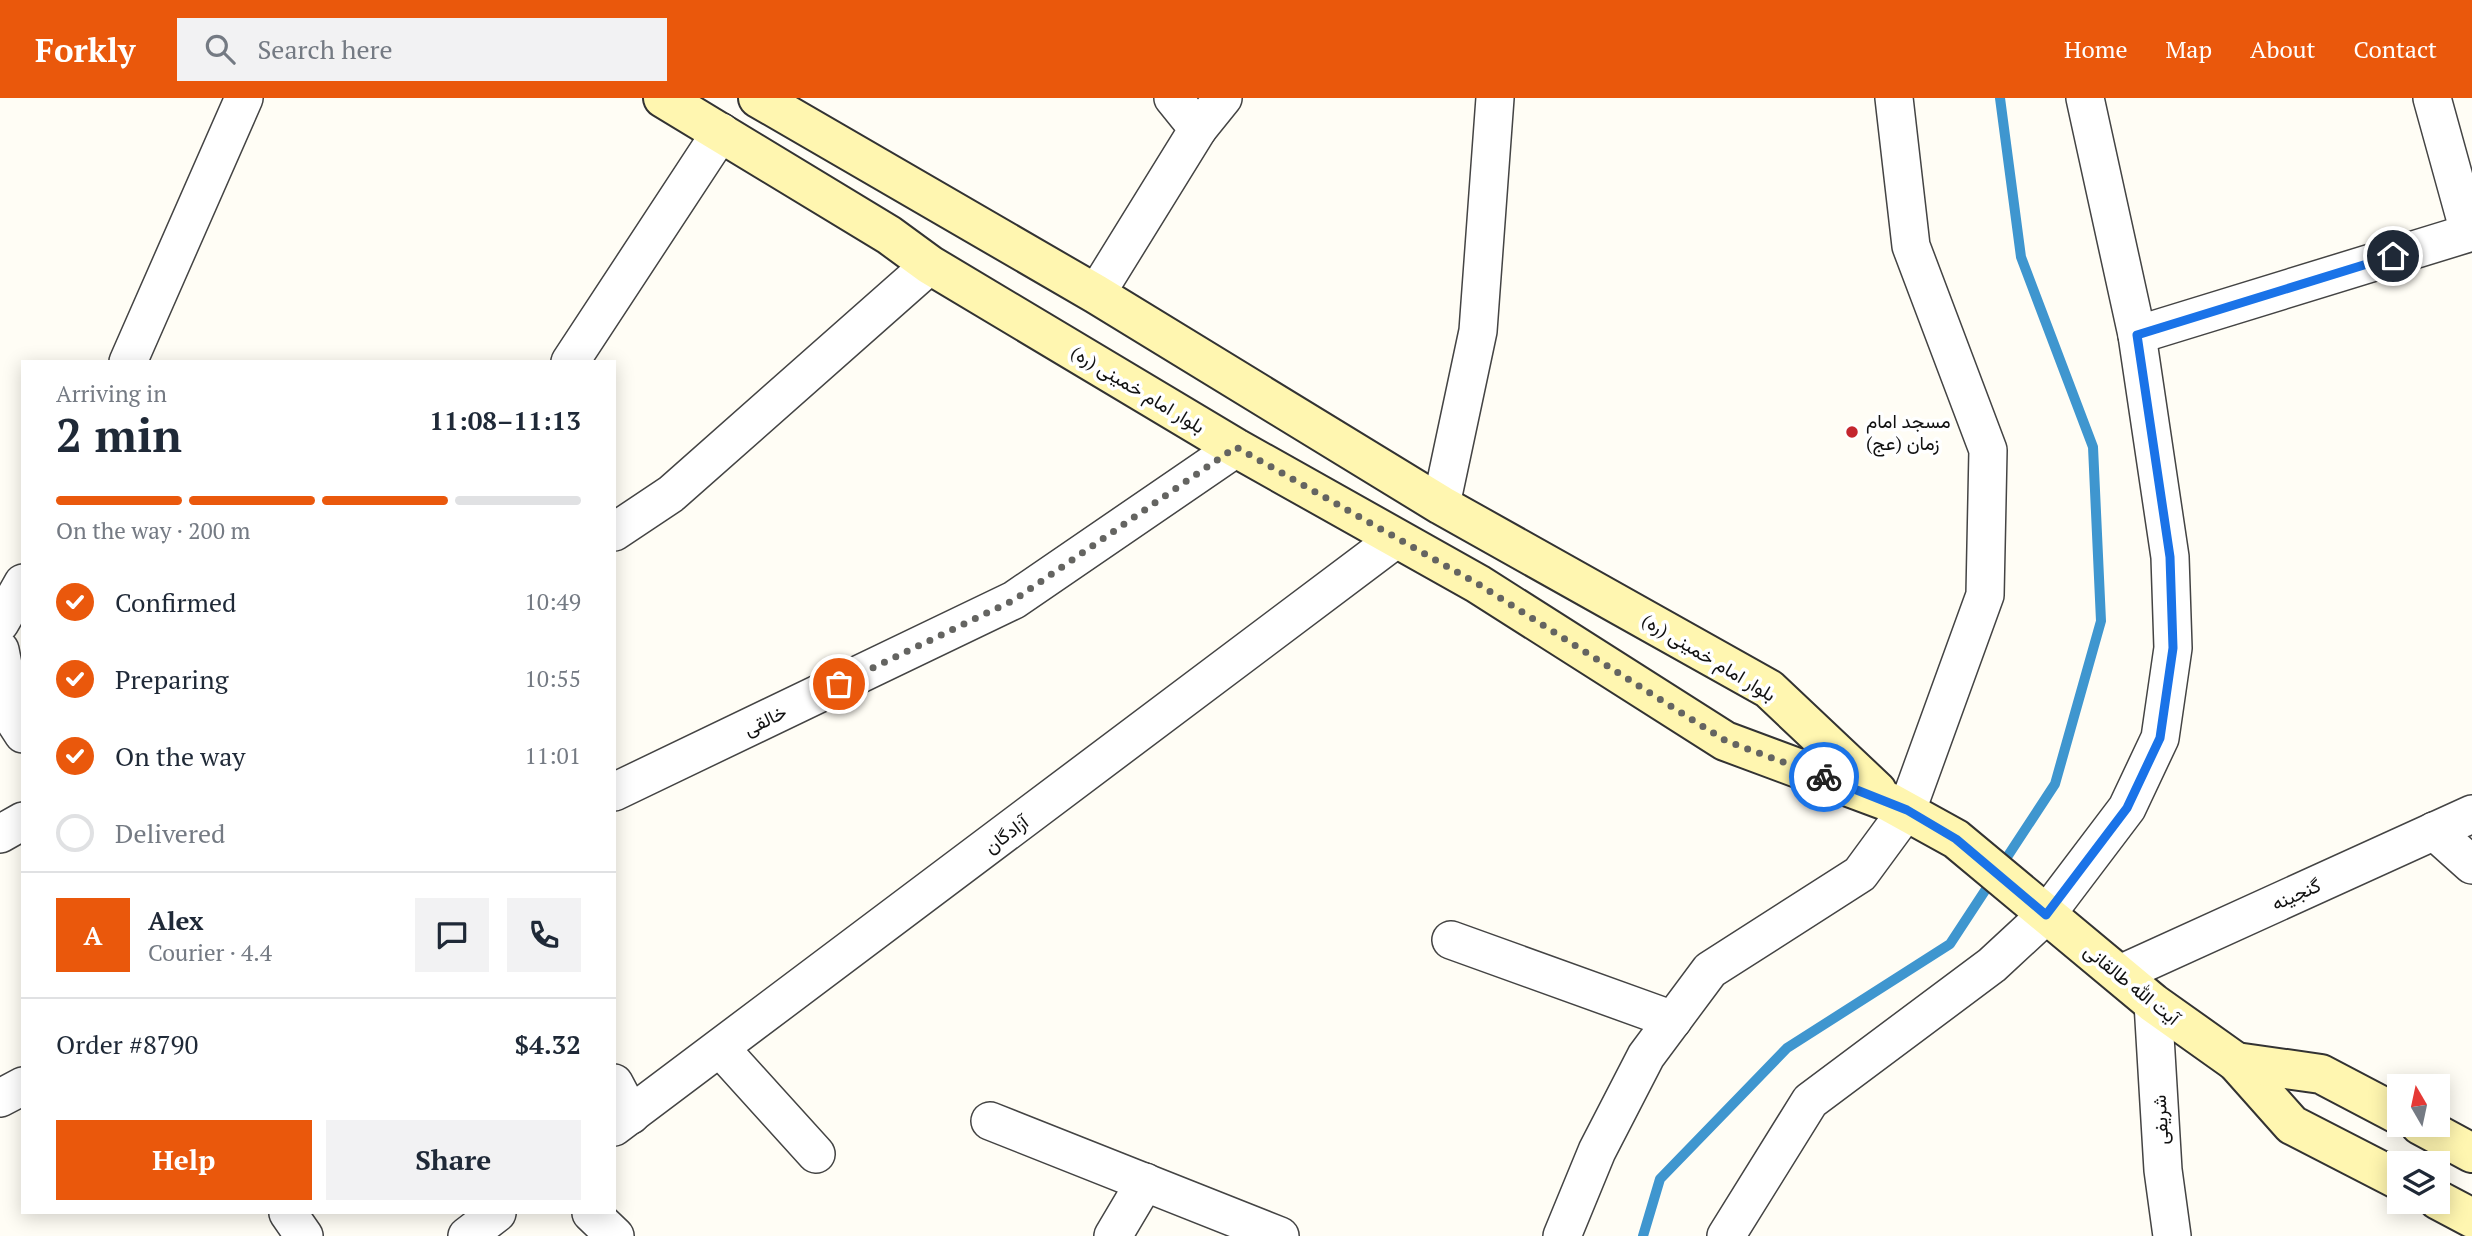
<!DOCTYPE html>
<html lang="en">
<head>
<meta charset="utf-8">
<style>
  :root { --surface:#fff; --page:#f2f2f3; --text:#1f2937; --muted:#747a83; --line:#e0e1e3; --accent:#ea580c }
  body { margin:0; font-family:"PT Serif",Vazirmatn,serif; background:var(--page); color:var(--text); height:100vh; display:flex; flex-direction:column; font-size:26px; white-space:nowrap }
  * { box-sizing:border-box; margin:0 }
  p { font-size:23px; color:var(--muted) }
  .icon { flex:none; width:38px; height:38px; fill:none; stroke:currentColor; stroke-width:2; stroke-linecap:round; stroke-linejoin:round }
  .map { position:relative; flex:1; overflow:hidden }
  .sheet { position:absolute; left:21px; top:262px; width:595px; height:854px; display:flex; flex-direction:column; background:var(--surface); border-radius:0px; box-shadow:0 4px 18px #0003 }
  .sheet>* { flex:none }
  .needle { width:46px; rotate:351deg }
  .tools { position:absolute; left:2387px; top:976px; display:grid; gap:14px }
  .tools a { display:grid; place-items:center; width:63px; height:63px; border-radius:0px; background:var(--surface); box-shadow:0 4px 18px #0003; font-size:35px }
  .pin { position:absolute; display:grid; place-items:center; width:60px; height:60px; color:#fff; margin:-30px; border:4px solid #fff; border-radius:50%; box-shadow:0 2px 7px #0007 }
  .courier { position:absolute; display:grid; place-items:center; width:70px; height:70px; margin:-35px; border:5px solid #1a73e8; border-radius:50%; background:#fff; color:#222; box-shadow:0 2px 9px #0007 }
  .summary em { font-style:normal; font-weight:700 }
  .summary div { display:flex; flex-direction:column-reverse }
  .summary { display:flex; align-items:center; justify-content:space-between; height:119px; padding:0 35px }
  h1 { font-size:46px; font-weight:700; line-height:52px }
  .bar { display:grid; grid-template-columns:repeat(4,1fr); gap:10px 7px; align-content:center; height:84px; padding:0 35px }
  .bar i { height:9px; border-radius:5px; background:var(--line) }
  .bar .active { background:var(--accent) }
  .bar p { grid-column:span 4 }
  .line { display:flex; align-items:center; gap:18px; padding:0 35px; border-top:2px solid var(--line) }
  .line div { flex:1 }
  .round { display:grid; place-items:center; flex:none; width:74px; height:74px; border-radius:0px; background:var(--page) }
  ol { padding:0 35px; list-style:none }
  li { display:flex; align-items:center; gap:21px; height:77px }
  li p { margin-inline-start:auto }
  li .icon { padding:7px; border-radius:50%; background:var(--accent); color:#fff; stroke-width:4 }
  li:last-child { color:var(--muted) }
  li i { width:38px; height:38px; border:4px solid var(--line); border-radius:50% }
  .action { display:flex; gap:14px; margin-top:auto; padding:14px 35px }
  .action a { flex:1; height:80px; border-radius:0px; background:var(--accent); color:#fff; font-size:28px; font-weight:700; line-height:80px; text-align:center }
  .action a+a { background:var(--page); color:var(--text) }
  header { display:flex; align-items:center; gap:42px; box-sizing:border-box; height:98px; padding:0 35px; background:var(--accent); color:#fff }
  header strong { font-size:33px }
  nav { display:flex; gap:38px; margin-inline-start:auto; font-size:24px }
  .search { width:490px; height:63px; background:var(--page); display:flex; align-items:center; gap:18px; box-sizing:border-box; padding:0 24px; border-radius:0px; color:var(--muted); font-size:26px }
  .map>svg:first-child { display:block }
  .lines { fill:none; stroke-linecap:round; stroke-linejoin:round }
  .stream { stroke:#3f96cf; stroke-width:10 }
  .street-casing { stroke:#444; stroke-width:40 }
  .secondary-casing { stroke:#333; stroke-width:42 }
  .street { stroke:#fff; stroke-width:37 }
  .secondary { stroke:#fff6b0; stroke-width:38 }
  .done { stroke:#646461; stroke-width:7; stroke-dasharray:0 12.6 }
  .route { stroke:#1a73e8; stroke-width:9 }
  .poi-dot { fill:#c4262e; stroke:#fff; stroke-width:2.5 }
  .labels { text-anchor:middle; stroke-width:7; stroke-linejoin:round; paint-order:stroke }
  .street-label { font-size:19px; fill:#111; stroke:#fff }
  .poi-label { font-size:19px; fill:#111; stroke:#fff; text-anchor:start }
</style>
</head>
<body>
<header>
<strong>Forkly</strong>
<div class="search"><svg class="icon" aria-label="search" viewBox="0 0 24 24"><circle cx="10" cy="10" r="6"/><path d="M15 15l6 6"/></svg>Search here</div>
<nav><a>Home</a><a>Map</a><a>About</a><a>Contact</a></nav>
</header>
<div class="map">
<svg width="2472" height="1138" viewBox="0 0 2472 1138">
  <rect width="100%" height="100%" fill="#fffdf5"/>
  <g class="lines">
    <path class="stream" d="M1643,1138L1660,1081L1787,950L1950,846L2055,686L2101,523L2093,349L2021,159L2000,0"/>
    <defs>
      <g id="street">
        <path d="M2432,0L2469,134"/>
        <path d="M1198,31L1223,0"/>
        <path d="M1096,196L1198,31L1173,0"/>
        <path d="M2137,237L2472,134"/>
        <path d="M128,264L244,0"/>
        <path d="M570,264L721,34"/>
        <path d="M1441,407L1478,233L1495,0"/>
        <path d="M614,434L671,396L930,167"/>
        <path d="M0,525L23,485"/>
        <path d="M0,552L14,622L23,636"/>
        <path d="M614,694L1014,502L1236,350"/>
        <path d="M2434,733L2472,767"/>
        <path d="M0,736L23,723"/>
        <path d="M1451,842L1673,922"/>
        <path d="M2120,876L2472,716"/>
        <path d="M2153,905L2163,1072L2172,1138"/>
        <path d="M720,950L816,1056"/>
        <path d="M614,985L631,1017"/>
        <path d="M0,1000L23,988"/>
        <path d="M990,1023L1280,1138"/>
        <path d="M614,1029L1396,441"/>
        <path d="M288,1115L304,1138"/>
        <path d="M591,1115L615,1138"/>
        <path d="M467,1138L497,1115"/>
        <path d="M1113,1138L1145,1084"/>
        <path d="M1562,1138L1597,1053L1646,958L1710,872L1860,776L1907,712L1985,497L1988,352L1911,148L1894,0"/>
        <path d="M1726,1138L1810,1003L1992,867L2046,817L2127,710L2160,640L2173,550L2170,459L2137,237L2085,0"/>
      </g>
      <g id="secondary">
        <path d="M663,0L889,137L930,167L1236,350L1478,486L1725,643L1889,704L1956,741L2153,905L2236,964L2292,1027L2399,1082"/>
        <path d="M758,0L1096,196L1441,407L1769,591L1877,693"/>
        <path d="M2236,964L2321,976L2399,1017"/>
        <path d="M2420,1027L2472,1055"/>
        <path d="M2438,1102L2472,1120"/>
      </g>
    </defs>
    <use href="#street" class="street-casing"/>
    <use href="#secondary" class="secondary-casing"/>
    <use href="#street" class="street"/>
    <use href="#secondary" class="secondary"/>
  </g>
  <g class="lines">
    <path class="done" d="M839,586L1014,502L1236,349L1478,486L1726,643L1824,679"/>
    <path class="route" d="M1824,679L1907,712L1956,741L2046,817L2127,710L2160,640L2173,550L2170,459L2137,237L2393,158"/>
  </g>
  <circle class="poi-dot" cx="1852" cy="334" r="7"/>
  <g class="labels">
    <g class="street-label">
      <text transform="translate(1138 291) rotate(31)" y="7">بلوار امام خمینی (ره)</text>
      <text transform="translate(1709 559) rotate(31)" y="7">بلوار امام خمینی (ره)</text>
      <text transform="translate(765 622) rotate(-26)" y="7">خالقی</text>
      <text transform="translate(1006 736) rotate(-37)" y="7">آزادگان</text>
      <text transform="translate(2296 796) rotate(-24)" y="7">گنجینه</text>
      <text transform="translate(2132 886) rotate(39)" y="7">آیت الله طالقانی</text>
      <text transform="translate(2160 1022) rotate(-93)" y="7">شریفی</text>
    </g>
    <g class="poi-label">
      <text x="1866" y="330">مسجد امام<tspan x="1866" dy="22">زمان (عج)</tspan></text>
    </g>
  </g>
</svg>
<div class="tools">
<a><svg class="needle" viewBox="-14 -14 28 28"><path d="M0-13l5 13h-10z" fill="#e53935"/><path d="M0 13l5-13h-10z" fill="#747a83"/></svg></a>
<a><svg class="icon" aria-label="layers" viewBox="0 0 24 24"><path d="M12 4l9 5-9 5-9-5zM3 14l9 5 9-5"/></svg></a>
</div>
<div class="pin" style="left:839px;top:586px;background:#ea580c"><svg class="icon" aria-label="bag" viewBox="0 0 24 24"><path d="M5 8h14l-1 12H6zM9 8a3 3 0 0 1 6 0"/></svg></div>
<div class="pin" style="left:2393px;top:158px;background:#1f2937"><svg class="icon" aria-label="home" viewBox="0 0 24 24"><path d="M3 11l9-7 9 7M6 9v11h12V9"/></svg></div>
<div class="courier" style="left:1824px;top:679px"><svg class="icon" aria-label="bike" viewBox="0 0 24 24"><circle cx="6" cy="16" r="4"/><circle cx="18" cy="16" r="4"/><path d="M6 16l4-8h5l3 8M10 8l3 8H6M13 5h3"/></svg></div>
<section class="sheet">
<div class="summary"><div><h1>2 min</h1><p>Arriving in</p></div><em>11:08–11:13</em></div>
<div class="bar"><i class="active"></i><i class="active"></i><i class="active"></i><i></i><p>On the way · 200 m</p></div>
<ol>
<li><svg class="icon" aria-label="check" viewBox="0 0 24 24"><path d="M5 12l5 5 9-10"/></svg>Confirmed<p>10:49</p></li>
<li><svg class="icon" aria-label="check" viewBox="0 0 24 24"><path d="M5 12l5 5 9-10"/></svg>Preparing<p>10:55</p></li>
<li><svg class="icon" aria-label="check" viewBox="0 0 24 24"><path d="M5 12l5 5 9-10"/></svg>On the way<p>11:01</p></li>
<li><i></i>Delivered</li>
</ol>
<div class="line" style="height:126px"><b class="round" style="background:var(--accent);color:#fff">A</b><div><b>Alex</b><p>Courier · 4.4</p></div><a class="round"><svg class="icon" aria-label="chat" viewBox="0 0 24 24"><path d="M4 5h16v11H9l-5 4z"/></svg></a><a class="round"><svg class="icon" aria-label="phone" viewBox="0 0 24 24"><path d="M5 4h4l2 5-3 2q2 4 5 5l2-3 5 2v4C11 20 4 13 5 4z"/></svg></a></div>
<div class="line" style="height:91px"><div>Order #8790</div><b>$4.32</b></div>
<div class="action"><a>Help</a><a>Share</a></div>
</section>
</div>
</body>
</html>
